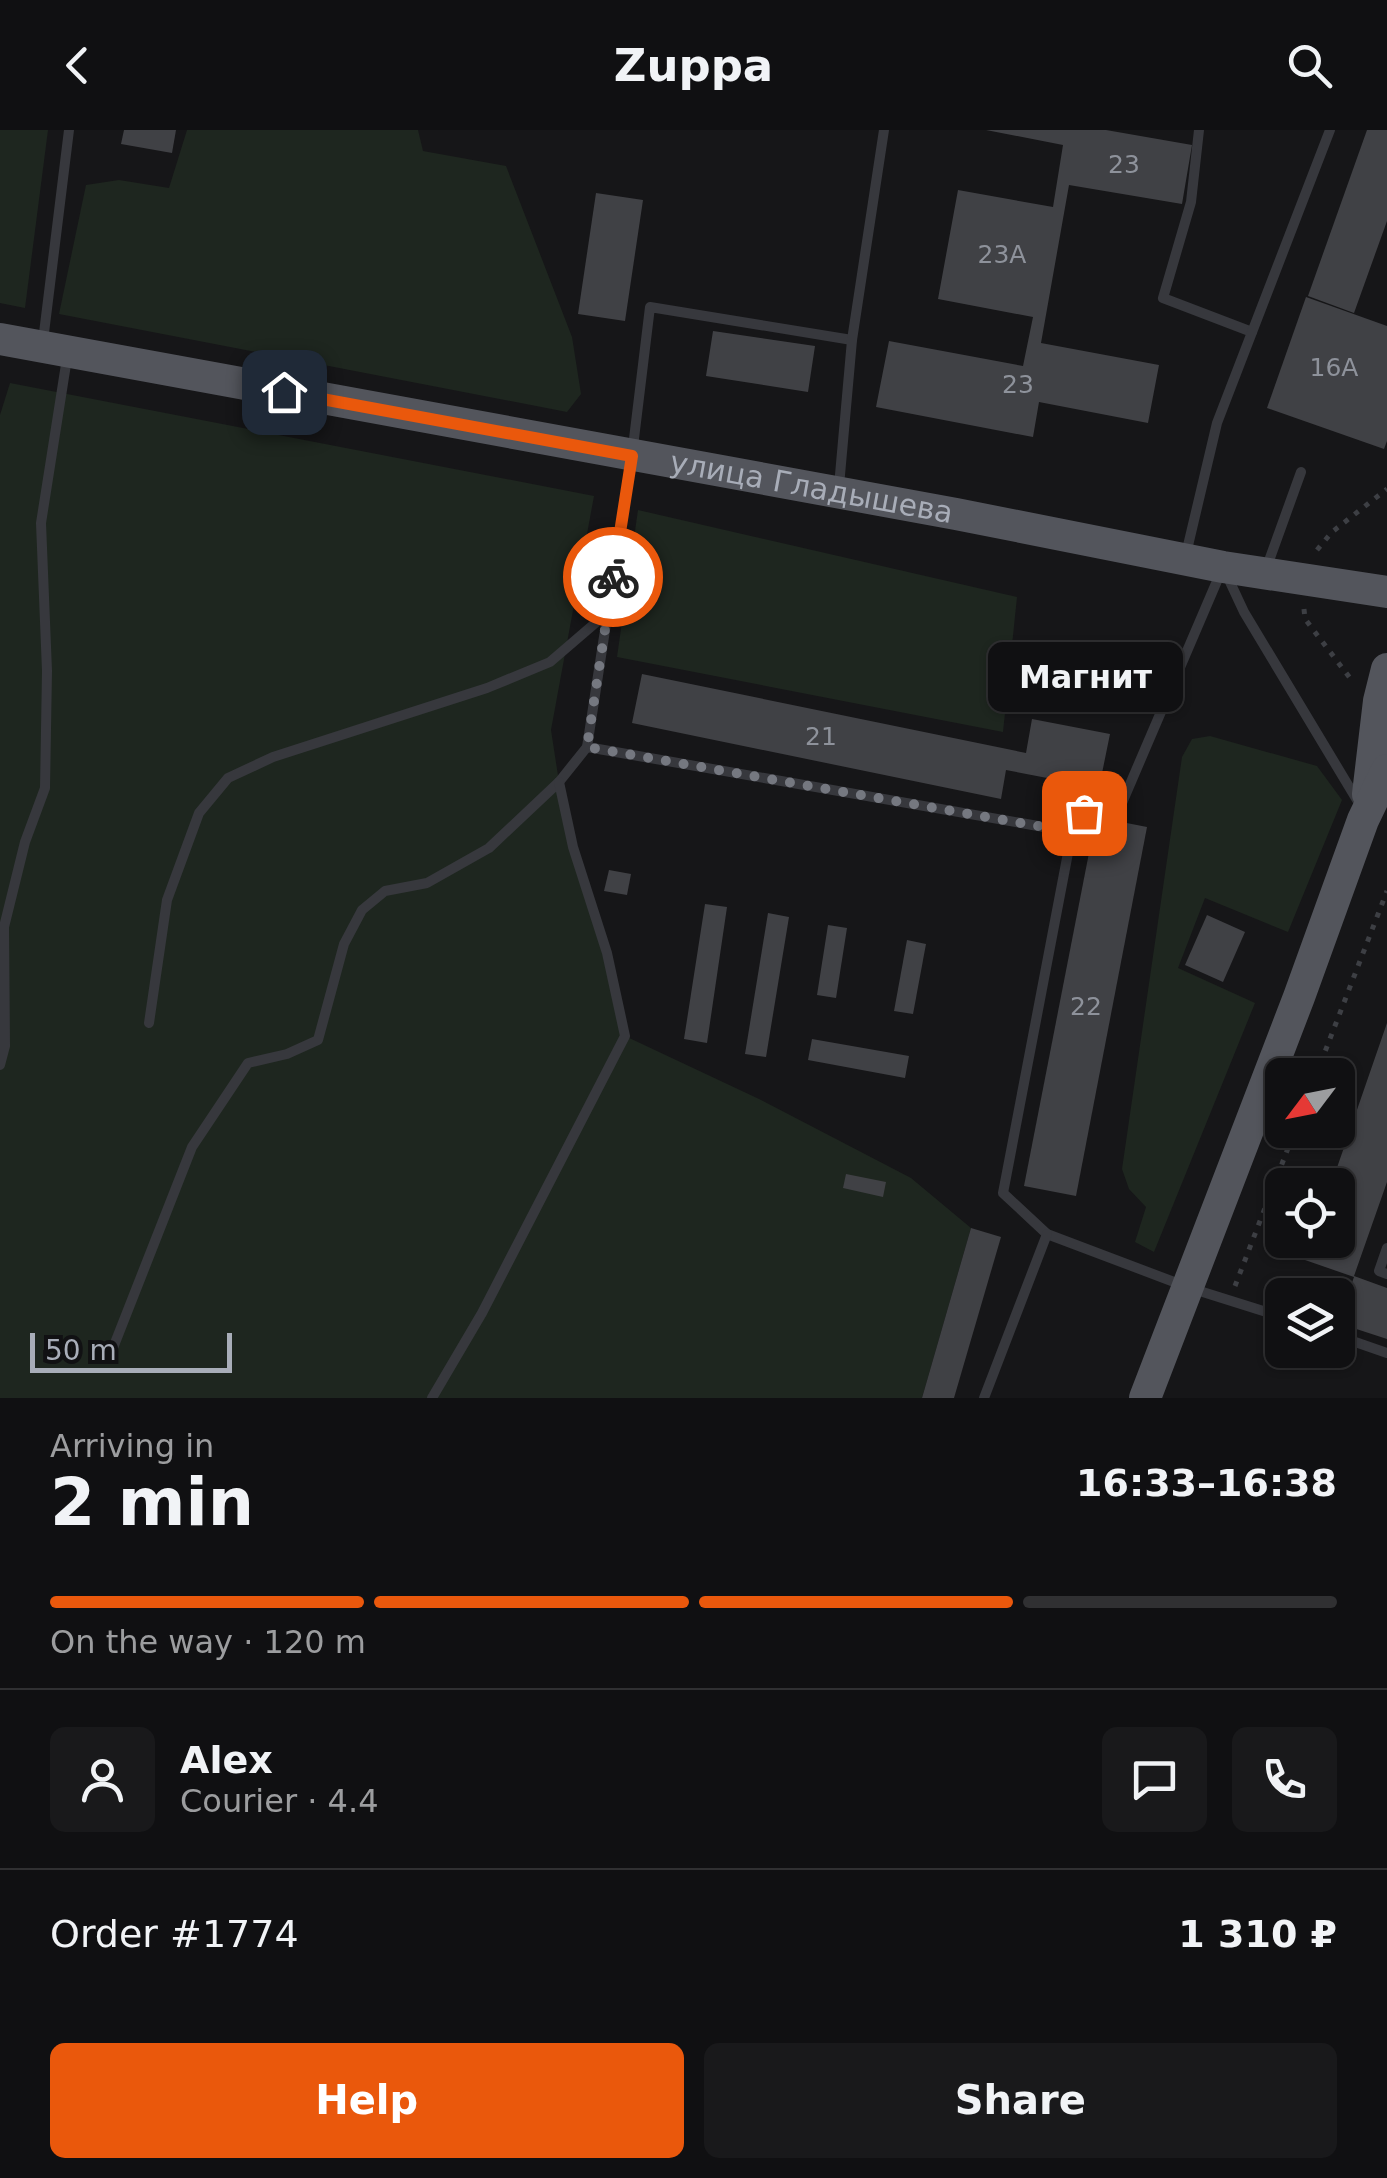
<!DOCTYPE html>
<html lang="en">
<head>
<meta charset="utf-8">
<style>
  :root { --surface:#101012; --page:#19191b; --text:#f1f3f6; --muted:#9c9d9f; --line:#303032; --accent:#ea580c }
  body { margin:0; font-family:"DejaVu Sans",sans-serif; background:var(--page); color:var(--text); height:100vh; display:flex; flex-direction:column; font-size:38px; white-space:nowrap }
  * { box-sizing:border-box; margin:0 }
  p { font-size:32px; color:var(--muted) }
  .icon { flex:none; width:55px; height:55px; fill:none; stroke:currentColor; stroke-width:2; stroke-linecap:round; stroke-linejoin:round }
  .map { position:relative; height:1268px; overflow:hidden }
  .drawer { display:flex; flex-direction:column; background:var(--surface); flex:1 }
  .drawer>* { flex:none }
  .needle { width:65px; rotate:238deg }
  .buttons { position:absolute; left:1265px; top:928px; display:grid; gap:20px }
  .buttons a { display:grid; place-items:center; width:90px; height:90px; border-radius:15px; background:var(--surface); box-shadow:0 2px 8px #0004,0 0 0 2px var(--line); font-size:50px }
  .scale { position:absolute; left:30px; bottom:25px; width:202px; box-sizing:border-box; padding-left:10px; border:5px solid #a8adb8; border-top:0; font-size:28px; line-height:35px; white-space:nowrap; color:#a8adb8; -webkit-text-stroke:8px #111113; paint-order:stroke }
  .pin { position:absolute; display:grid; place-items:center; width:85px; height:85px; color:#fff; margin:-42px; border-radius:20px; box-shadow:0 5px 15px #0006 }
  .courier { position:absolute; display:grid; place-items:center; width:100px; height:100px; margin:-50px; border:8px solid #ea580c; border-radius:50%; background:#fff; color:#222; box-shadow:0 2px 12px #0007 }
  .bubble { position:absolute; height:70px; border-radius:15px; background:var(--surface); box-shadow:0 2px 8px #0004,0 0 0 2px var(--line); font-size:32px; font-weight:800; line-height:70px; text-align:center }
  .headline em { font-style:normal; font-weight:800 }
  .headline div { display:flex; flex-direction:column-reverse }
  .headline { display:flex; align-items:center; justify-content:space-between; height:170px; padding:0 50px }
  h1 { font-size:65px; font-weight:800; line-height:75px }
  .bar { display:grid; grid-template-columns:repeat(4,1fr); gap:15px 10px; align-content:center; height:120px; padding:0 50px }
  .bar i { height:12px; border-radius:8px; background:var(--line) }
  .bar .current { background:var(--accent) }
  .bar p { grid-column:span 4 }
  .line { display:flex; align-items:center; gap:25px; padding:0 50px; border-top:2px solid var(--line) }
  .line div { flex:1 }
  .round { display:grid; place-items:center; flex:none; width:105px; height:105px; border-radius:15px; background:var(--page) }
  .primary-button { display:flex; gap:20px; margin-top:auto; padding:20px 50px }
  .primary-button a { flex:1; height:115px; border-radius:15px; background:var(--accent); color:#fff; font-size:40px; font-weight:800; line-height:115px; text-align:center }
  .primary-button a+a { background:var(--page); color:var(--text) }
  header { display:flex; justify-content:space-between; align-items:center; height:130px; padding:0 50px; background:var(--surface); font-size:45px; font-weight:800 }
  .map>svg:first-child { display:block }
  .green { fill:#1e261f }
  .building { fill:#404145 }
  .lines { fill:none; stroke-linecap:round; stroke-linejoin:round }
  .path { stroke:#3d3f44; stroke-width:5; stroke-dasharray:5 8; stroke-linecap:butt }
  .service { stroke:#37383d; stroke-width:10 }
  .primary { stroke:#53555c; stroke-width:32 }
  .done { stroke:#757880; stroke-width:10; stroke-dasharray:0 18 }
  .route { stroke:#ea580c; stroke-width:12 }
  .labels { text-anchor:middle; stroke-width:8; stroke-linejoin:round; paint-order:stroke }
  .number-label { font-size:25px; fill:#8e929b }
  .street-label { font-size:30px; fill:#a8adb8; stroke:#111113 }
</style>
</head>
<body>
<header><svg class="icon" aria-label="back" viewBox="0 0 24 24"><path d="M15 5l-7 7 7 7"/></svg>Zuppa<svg class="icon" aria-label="search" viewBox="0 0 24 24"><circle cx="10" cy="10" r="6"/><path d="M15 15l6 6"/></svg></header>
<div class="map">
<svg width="1387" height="1268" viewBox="0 0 1387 1268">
  <rect width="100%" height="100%" fill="#161618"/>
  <g class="green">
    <path d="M0,0H48L25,178L0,173Z"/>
    <path d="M187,0H418L423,21L506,36L572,207L581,264L567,282L59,184L86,55L119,50L169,58Z"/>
    <path d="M10,253L594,366L551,600L559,652L625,906L759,969L911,1048L971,1098L922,1268H0V285Z"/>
    <path d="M638,380L1017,467L1003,602L617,527Z"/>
    <path d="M1210,606L1317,636L1342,670L1288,802L1205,768L1178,838L1255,873L1154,1122L1135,1112L1146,1077L1129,1059L1122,1039L1182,627L1192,609Z"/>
  </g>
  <g class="building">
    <path d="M124,0H176L172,23L121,14Z"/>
    <path d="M986,0H1106L1192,15L1182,74L1069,55L1041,213L1159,235L1148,293L1039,272L1033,307L876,277L889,211L1023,236L1033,187L938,169L958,60L1053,77L1063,15Z"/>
    <path d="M1367,0H1387V91L1354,183L1308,166Z"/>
    <path d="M596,63L643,70L625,191L578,184Z"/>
    <path d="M1306,167L1387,196V311L1384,319L1267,278Z"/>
    <path d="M713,201L815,216L808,262L706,246Z"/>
    <path d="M1023,524L1040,528L1034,556L1016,552Z"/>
    <path d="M642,544L1026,623L1032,589L1110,604L1099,658L1006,640L1001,669L632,593Z"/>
    <path d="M1096,687L1147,697L1076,1066L1024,1056Z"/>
    <path d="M609,740L631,744L627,765L604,761Z"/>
    <path d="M705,774L727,777L707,913L684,909Z"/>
    <path d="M768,783L789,787L766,927L745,924Z"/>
    <path d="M1207,785L1245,802L1223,852L1185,835Z"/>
    <path d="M828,795L847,798L836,868L817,865Z"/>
    <path d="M907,810L926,814L913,884L894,881Z"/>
    <path d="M1387,893V1052L1354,1146L1387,1158V1209L1338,1193L1354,1147L1305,1130L1312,1110H1338V1055H1331Z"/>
    <path d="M812,909L909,926L905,948L808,930Z"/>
    <path d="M846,1044L886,1052L883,1067L843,1058Z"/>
    <path d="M971,1098L1001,1107L954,1268H922Z"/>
  </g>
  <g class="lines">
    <g class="path">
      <path d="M1317,420L1332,402L1387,359"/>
      <path d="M1304,479L1305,489L1353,552"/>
      <path d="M1316,945L1387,761"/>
      <path d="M1235,1156L1295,1000"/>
    </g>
    <g class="service">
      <path d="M1199,0L1191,72L1163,168L1252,202"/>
      <path d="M852,210L650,177L632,325L587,617L1072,702L1084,683L1122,673L1223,437L1244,482L1357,670"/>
      <path d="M43,211L69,0"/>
      <path d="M839,356L852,210L884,0"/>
      <path d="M1186,424L1217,293L1330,0"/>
      <path d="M1266,439L1301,342"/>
      <path d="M1072,702L1003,1063L1047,1104L1190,1158L1282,1187"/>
      <path d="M149,893L167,770L199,683L228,648L273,627L487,558L550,532L607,483"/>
      <path d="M0,935L5,916L4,797L25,712L45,658L47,541L41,393L67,228"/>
      <path d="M1387,1118L1379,1141L1387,1144"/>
      <path d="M1338,1206L1387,1223"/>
      <path d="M113,1218L192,1017L248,933L287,924L318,910L344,814L362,780L385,761L427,753L489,718L559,652L587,617"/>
      <path d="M432,1268L482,1183L625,906L607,823L573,717L559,652"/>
      <path d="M984,1268L1047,1104"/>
    </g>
    <g class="primary">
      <path id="s1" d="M0,209L956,384L1223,437L1387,462"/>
      <path d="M1368,664L1379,571L1387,539"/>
      <path d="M1145,1268L1299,867L1363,690L1387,640"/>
    </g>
  </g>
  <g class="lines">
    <path class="done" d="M613,447L587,617L1072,702L1084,683"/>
    <path class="route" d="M284,262L632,326L613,447"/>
  </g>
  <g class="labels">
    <g class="number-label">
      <text x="1124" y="43">23</text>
      <text x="1002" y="133">23А</text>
      <text x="1334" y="246">16А</text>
      <text x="1018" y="263">23</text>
      <text x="821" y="615">21</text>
      <text x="1086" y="885">22</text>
    </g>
    <g class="street-label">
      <text dy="10" stroke="none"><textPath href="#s1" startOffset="825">улица Гладышева</textPath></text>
    </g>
  </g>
</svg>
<div class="buttons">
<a><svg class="needle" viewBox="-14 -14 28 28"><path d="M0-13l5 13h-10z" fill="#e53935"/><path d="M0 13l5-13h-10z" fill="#9c9d9f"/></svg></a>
<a><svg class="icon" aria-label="locate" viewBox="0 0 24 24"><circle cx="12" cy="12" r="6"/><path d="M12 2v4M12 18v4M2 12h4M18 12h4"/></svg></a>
<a><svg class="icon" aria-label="layers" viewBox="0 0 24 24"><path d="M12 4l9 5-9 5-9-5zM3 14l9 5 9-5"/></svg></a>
</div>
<div class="scale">50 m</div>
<div class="pin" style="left:1084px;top:683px;background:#ea580c"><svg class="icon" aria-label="bag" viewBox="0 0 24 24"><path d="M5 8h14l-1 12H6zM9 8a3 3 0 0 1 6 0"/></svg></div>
<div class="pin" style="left:284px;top:262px;background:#1f2937"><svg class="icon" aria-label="home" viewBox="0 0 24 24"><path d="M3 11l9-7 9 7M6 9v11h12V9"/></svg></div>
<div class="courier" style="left:613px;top:447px"><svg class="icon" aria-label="bike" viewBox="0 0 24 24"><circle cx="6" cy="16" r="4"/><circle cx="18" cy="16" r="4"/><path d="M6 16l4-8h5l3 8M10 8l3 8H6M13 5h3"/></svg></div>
<div class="bubble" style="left:988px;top:512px;width:195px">Магнит</div>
</div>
<section class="drawer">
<div class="headline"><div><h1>2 min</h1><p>Arriving in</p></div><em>16:33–16:38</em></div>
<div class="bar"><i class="current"></i><i class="current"></i><i class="current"></i><i></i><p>On the way · 120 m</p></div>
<div class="line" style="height:180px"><a class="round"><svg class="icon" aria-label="person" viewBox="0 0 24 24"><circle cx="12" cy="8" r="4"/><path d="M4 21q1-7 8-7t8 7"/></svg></a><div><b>Alex</b><p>Courier · 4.4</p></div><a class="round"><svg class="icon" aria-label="chat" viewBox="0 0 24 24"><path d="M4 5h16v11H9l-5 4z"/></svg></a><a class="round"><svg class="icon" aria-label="phone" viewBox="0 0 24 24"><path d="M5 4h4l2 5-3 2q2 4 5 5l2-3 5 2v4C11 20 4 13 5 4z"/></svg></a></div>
<div class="line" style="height:130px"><div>Order #1774</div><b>1 310 ₽</b></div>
<div class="primary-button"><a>Help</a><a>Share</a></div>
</section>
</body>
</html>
